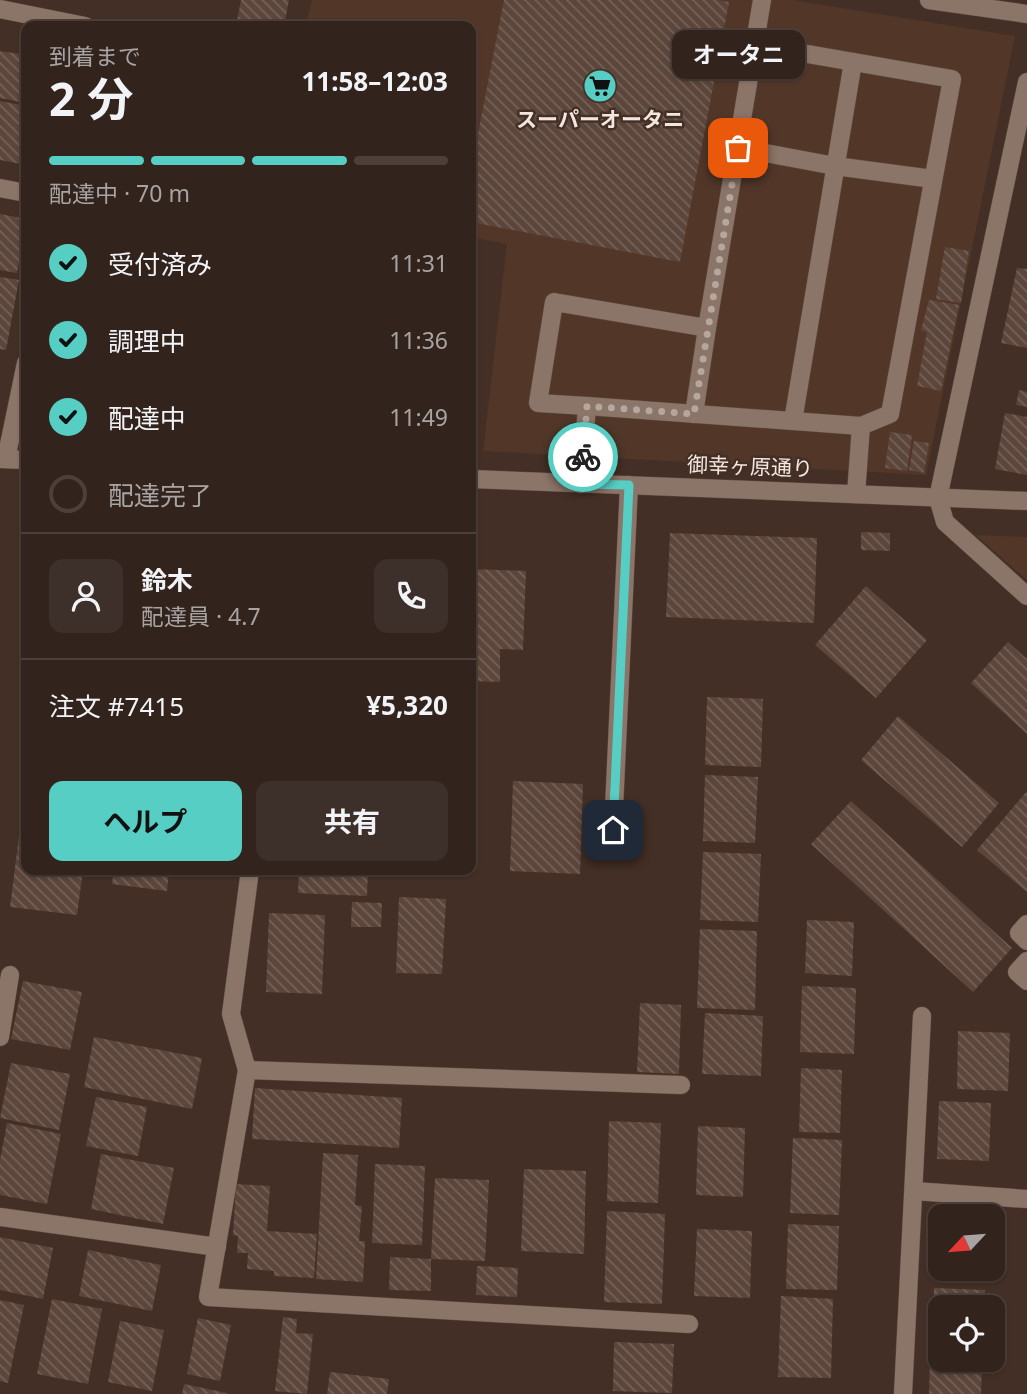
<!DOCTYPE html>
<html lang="ja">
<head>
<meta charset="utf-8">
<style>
  :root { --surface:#32231c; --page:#3d2f29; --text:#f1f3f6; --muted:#a8a4a3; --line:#4d403b; --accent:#56cec3 }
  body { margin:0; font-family:"Noto Sans","Noto Sans JP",sans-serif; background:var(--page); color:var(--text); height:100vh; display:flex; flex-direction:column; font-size:26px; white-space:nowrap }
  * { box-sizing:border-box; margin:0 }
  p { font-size:23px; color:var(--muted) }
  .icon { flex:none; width:38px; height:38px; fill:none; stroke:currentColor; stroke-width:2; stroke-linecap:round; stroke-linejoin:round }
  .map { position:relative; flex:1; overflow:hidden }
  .side { position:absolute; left:21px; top:21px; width:455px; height:854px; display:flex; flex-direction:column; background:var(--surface); border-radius:14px; box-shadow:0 2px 5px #0004,0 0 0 2px var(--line) }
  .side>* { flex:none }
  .needle { width:46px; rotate:244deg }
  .tools { position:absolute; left:928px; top:1204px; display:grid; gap:14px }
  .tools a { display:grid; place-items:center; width:77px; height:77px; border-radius:14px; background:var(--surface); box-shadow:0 2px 5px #0004,0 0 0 2px var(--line); font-size:35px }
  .pin { position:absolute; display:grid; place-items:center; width:60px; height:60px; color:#fff; margin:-30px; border-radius:14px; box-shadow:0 4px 10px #0006 }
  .courier { position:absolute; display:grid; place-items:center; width:70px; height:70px; margin:-35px; border:5px solid #56cec3; border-radius:50%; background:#fff; color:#222; box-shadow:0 2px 9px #0007 }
  .bubble { position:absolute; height:49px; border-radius:14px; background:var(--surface); box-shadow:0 2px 5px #0004,0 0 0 2px var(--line); font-size:23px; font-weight:700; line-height:49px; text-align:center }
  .headline em { font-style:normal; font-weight:700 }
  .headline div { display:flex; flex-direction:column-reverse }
  .headline { display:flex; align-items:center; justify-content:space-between; height:119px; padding:0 28px }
  h1 { font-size:46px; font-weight:700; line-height:52px }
  .bar { display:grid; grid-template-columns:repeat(4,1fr); gap:10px 7px; align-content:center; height:84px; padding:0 28px }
  .bar i { height:9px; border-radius:5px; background:var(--line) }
  .bar .current { background:var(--accent) }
  .bar p { grid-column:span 4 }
  .line { display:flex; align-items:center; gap:18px; padding:0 28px; border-top:2px solid var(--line) }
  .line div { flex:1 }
  .round { display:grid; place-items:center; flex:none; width:74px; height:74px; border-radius:14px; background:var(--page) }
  ol { padding:0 28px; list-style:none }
  li { display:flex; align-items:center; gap:21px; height:77px }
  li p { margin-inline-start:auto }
  li .icon { padding:7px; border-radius:50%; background:var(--accent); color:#111; stroke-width:4 }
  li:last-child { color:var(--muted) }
  li i { width:38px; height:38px; border:4px solid var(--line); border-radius:50% }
  .action { display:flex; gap:14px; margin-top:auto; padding:14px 28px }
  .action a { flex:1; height:80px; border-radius:14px; background:var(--accent); color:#111; font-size:28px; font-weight:700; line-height:80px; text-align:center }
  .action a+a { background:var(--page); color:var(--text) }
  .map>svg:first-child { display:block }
  .built { fill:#523729 }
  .building { fill:url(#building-back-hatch) }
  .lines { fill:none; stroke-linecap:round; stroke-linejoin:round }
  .service-casing { stroke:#5e4d44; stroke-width:19 }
  .minor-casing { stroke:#5e4d44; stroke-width:19 }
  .tertiary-casing { stroke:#5e4d44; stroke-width:19 }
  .service { stroke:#8b7468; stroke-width:18 }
  .minor { stroke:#8b7468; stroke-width:18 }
  .tertiary { stroke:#8b7468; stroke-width:18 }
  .done { stroke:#b5a69e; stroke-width:7; stroke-dasharray:0 12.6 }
  .route { stroke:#56cec3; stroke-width:9 }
  .labels { text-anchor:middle; stroke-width:5; stroke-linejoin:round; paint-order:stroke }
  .poi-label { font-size:21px; font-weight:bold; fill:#f3e6df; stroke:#432f25 }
  .street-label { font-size:21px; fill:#f3e6df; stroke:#432f25 }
</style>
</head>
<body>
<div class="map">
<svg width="1027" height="1394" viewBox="0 0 1027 1394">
  <defs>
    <pattern id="building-back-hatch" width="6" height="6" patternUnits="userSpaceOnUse" patternTransform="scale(1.75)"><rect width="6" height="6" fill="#5c463b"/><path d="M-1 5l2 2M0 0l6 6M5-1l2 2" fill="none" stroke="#746157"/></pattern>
  </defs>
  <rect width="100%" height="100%" fill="#432f25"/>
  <g class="built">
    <path d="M312,0H792L1015,36L926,475L483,451L507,244L471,237V26H306Z"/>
    <path d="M976,535L1027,537V580Z"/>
  </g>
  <g class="building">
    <path d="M241,0H289L284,26H236Z"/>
    <path d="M504,0H717L729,2L680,262L471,222V170Z"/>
    <path d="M0,51L26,55V103L0,98Z"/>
    <path d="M0,101L26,106V141L21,164L0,160Z"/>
    <path d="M0,214L26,219V227L17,273L0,270Z"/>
    <path d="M945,247L969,251L961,303L936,299Z"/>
    <path d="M1017,268L1027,269V348L1001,343Z"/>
    <path d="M0,277L19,280L6,350L0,349Z"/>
    <path d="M929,300L959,305L941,391L917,386L927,332L921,330Z"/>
    <path d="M1019,390L1027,392V407L1016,405Z"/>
    <path d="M1005,413L1027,417V475L995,469Z"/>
    <path d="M890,432L912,435L907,471L885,468Z"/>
    <path d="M914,441L929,443L924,473L909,470Z"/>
    <path d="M861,532L890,533V551L861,550Z"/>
    <path d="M670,533L817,538L814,623L666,617Z"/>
    <path d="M471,569L526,571L523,650L500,649V682L471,681Z"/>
    <path d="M866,586L927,640L876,698L815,645Z"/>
    <path d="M1008,642L1027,659V734L971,683Z"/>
    <path d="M707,697L763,699L761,767L705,765Z"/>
    <path d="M898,716L999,803L962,847L861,760Z"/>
    <path d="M705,775L758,777L755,843L703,841Z"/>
    <path d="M513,781L583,784L580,874L510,871Z"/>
    <path d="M25,788H26V870H83L77,915L10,907Z"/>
    <path d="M1027,791V892L977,850Z"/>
    <path d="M851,801L1012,948L973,992L811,844Z"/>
    <path d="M703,852L761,854L758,922L700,920Z"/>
    <path d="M114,870H169L167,891L112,884Z"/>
    <path d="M299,870H368L367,896L298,893Z"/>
    <path d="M399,897L446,899L442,974L396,973Z"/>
    <path d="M352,902L382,903L381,927H351Z"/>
    <path d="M269,913L325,915L322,994L266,992Z"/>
    <path d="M807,920L854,922L852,976L805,973Z"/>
    <path d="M700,929L757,931L755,1010L697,1008Z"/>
    <path d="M23,981L82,992L70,1050L11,1039Z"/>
    <path d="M802,986L856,988L854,1054L800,1052Z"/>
    <path d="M640,1003L681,1005L679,1074L637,1072Z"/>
    <path d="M705,1013L763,1016L761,1076L702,1074Z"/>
    <path d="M958,1031L1010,1033L1008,1091L957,1089Z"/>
    <path d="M94,1037L202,1058L192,1109L84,1087Z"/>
    <path d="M11,1063L70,1074L59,1130L0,1118Z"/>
    <path d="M801,1068L842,1070L840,1133L799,1132Z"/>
    <path d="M255,1088L402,1098L399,1148L252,1139Z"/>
    <path d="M96,1097L147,1107L138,1156L86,1146Z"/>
    <path d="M939,1101L991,1103L989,1161L937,1159Z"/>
    <path d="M609,1121L661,1123L658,1203L607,1201Z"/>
    <path d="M7,1123L61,1134L47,1204L0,1195V1160Z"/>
    <path d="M698,1126L745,1128L743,1197L696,1195Z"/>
    <path d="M793,1138L842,1140L839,1215L790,1213Z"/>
    <path d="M323,1153L358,1155L355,1205L362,1206L359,1241H365L363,1282L316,1279Z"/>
    <path d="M101,1154L174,1168L163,1224L91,1209Z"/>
    <path d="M375,1164L425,1166L422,1245L372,1243Z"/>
    <path d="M524,1169L586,1171L584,1254L521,1251Z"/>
    <path d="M435,1178L489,1180L485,1261L431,1259V1291L389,1290L390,1257L431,1259Z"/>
    <path d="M236,1184L270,1186L267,1231L317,1234L314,1278L274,1276V1271L247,1269L248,1253H237L238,1236L233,1235Z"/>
    <path d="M607,1211L665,1214L662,1304L604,1302Z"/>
    <path d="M937,1216H940V1269H986V1276L935,1274Z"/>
    <path d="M788,1224L839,1226L837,1290L786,1289Z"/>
    <path d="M697,1229L752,1231L750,1298L694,1296Z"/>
    <path d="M0,1237L53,1248L43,1299L0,1290Z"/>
    <path d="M88,1250L161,1265L152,1311L79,1296Z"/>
    <path d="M477,1266L518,1268L517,1297L476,1295Z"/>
    <path d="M934,1288L985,1290L984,1307H940V1346L932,1345Z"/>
    <path d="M781,1296L833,1299L831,1378L778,1377Z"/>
    <path d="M52,1299L102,1309L88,1384L37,1374Z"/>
    <path d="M0,1300L24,1305L8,1383L0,1381Z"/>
    <path d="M283,1317L297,1319L296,1333L313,1334L307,1394L275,1391Z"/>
    <path d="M198,1318L231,1325L220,1381L187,1374Z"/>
    <path d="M120,1321L164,1330L152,1391L108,1382Z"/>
    <path d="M614,1342L674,1344L672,1393L613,1391Z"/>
    <path d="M930,1356H940V1360H982L981,1394H929Z"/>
    <path d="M330,1372L389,1379L387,1394H327Z"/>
    <path d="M184,1384L227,1393V1394H182Z"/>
  </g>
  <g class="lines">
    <defs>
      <g id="service">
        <path d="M755,45L952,79L890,414L861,426L856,494"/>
        <path d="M738,148L835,166L933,179"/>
        <path d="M587,406L861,426"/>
        <path d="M694,414L707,328"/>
        <path d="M793,421L853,62"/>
        <path d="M581,484L587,406L538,403L554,302L707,328L762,0"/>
        <path d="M1027,924L1019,933L1027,941"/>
        <path d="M1027,961L1017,972L1027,981"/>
      </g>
      <g id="minor">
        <path d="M929,0L1027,14"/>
        <path d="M0,9L85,26"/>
        <path d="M1027,82L938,498L945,522L1027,596"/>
        <path d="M0,188L26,193"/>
        <path d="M6,459L26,363"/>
        <path d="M613,830L629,485"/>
        <path d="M250,870L231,1014L247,1070L208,1297L689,1324"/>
        <path d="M0,1037L10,975"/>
        <path d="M247,1070L681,1085"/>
        <path d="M914,1191L1027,1199"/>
        <path d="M0,1217L217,1247"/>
        <path d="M903,1394L922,1016"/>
      </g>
      <g id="tertiary">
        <path d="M0,459L26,460"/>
        <path d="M471,479L1027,501"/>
      </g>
    </defs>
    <use href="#service" class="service-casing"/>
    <use href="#minor" class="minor-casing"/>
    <use href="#tertiary" class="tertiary-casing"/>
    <use href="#service" class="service"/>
    <use href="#minor" class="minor"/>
    <use href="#tertiary" class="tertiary"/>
  </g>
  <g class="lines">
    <path class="done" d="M583,457L587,406L694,414L738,148"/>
    <path class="route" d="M583,457L581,484L629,485L613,830"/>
  </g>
  <defs>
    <symbol id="supermarket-disc" viewBox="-11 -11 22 22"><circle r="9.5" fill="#56cec3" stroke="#432f25"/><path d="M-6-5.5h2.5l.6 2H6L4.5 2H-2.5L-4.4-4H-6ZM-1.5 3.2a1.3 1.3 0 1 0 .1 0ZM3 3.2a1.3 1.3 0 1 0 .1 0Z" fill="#111"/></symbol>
  </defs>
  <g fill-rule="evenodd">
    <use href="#supermarket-disc" x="581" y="67" width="38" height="38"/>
  </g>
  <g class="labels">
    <g class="poi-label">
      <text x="600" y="127">スーパーオータニ</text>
    </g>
    <g class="street-label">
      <text transform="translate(750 467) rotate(2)" y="7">御幸ヶ原通り</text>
    </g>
  </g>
</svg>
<div class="tools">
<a><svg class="needle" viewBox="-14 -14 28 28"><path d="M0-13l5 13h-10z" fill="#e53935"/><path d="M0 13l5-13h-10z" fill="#a8a4a3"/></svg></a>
<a><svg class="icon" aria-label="locate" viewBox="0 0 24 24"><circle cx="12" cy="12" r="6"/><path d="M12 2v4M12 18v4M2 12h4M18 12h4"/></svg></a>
</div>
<div class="pin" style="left:738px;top:148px;background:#ea580c"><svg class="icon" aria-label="bag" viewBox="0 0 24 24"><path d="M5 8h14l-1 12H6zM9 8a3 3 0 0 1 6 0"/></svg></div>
<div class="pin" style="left:613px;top:830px;background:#1f2937"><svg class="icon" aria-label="home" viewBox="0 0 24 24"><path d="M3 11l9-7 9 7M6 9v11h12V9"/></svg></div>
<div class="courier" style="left:583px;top:457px"><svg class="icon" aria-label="bike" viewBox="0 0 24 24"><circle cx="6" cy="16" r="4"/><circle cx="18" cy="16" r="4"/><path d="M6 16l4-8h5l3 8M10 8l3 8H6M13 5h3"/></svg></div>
<div class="bubble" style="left:672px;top:30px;width:133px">オータニ</div>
<section class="side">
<div class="headline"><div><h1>2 分</h1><p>到着まで</p></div><em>11:58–12:03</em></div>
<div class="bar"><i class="current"></i><i class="current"></i><i class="current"></i><i></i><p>配達中 · 70 m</p></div>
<ol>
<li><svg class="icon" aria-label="check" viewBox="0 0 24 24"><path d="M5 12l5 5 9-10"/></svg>受付済み<p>11:31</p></li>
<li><svg class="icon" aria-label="check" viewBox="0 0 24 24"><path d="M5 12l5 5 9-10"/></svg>調理中<p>11:36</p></li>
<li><svg class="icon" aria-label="check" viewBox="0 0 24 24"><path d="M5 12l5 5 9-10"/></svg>配達中<p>11:49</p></li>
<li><i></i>配達完了</li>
</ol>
<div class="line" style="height:126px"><a class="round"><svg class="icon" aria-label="person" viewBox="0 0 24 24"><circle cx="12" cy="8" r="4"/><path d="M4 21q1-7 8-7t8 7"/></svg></a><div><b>鈴木</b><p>配達員 · 4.7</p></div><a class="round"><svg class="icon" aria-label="phone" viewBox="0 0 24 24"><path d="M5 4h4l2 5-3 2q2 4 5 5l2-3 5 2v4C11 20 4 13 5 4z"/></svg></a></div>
<div class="line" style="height:91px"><div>注文 #7415</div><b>¥5,320</b></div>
<div class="action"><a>ヘルプ</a><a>共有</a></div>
</section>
</div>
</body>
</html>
